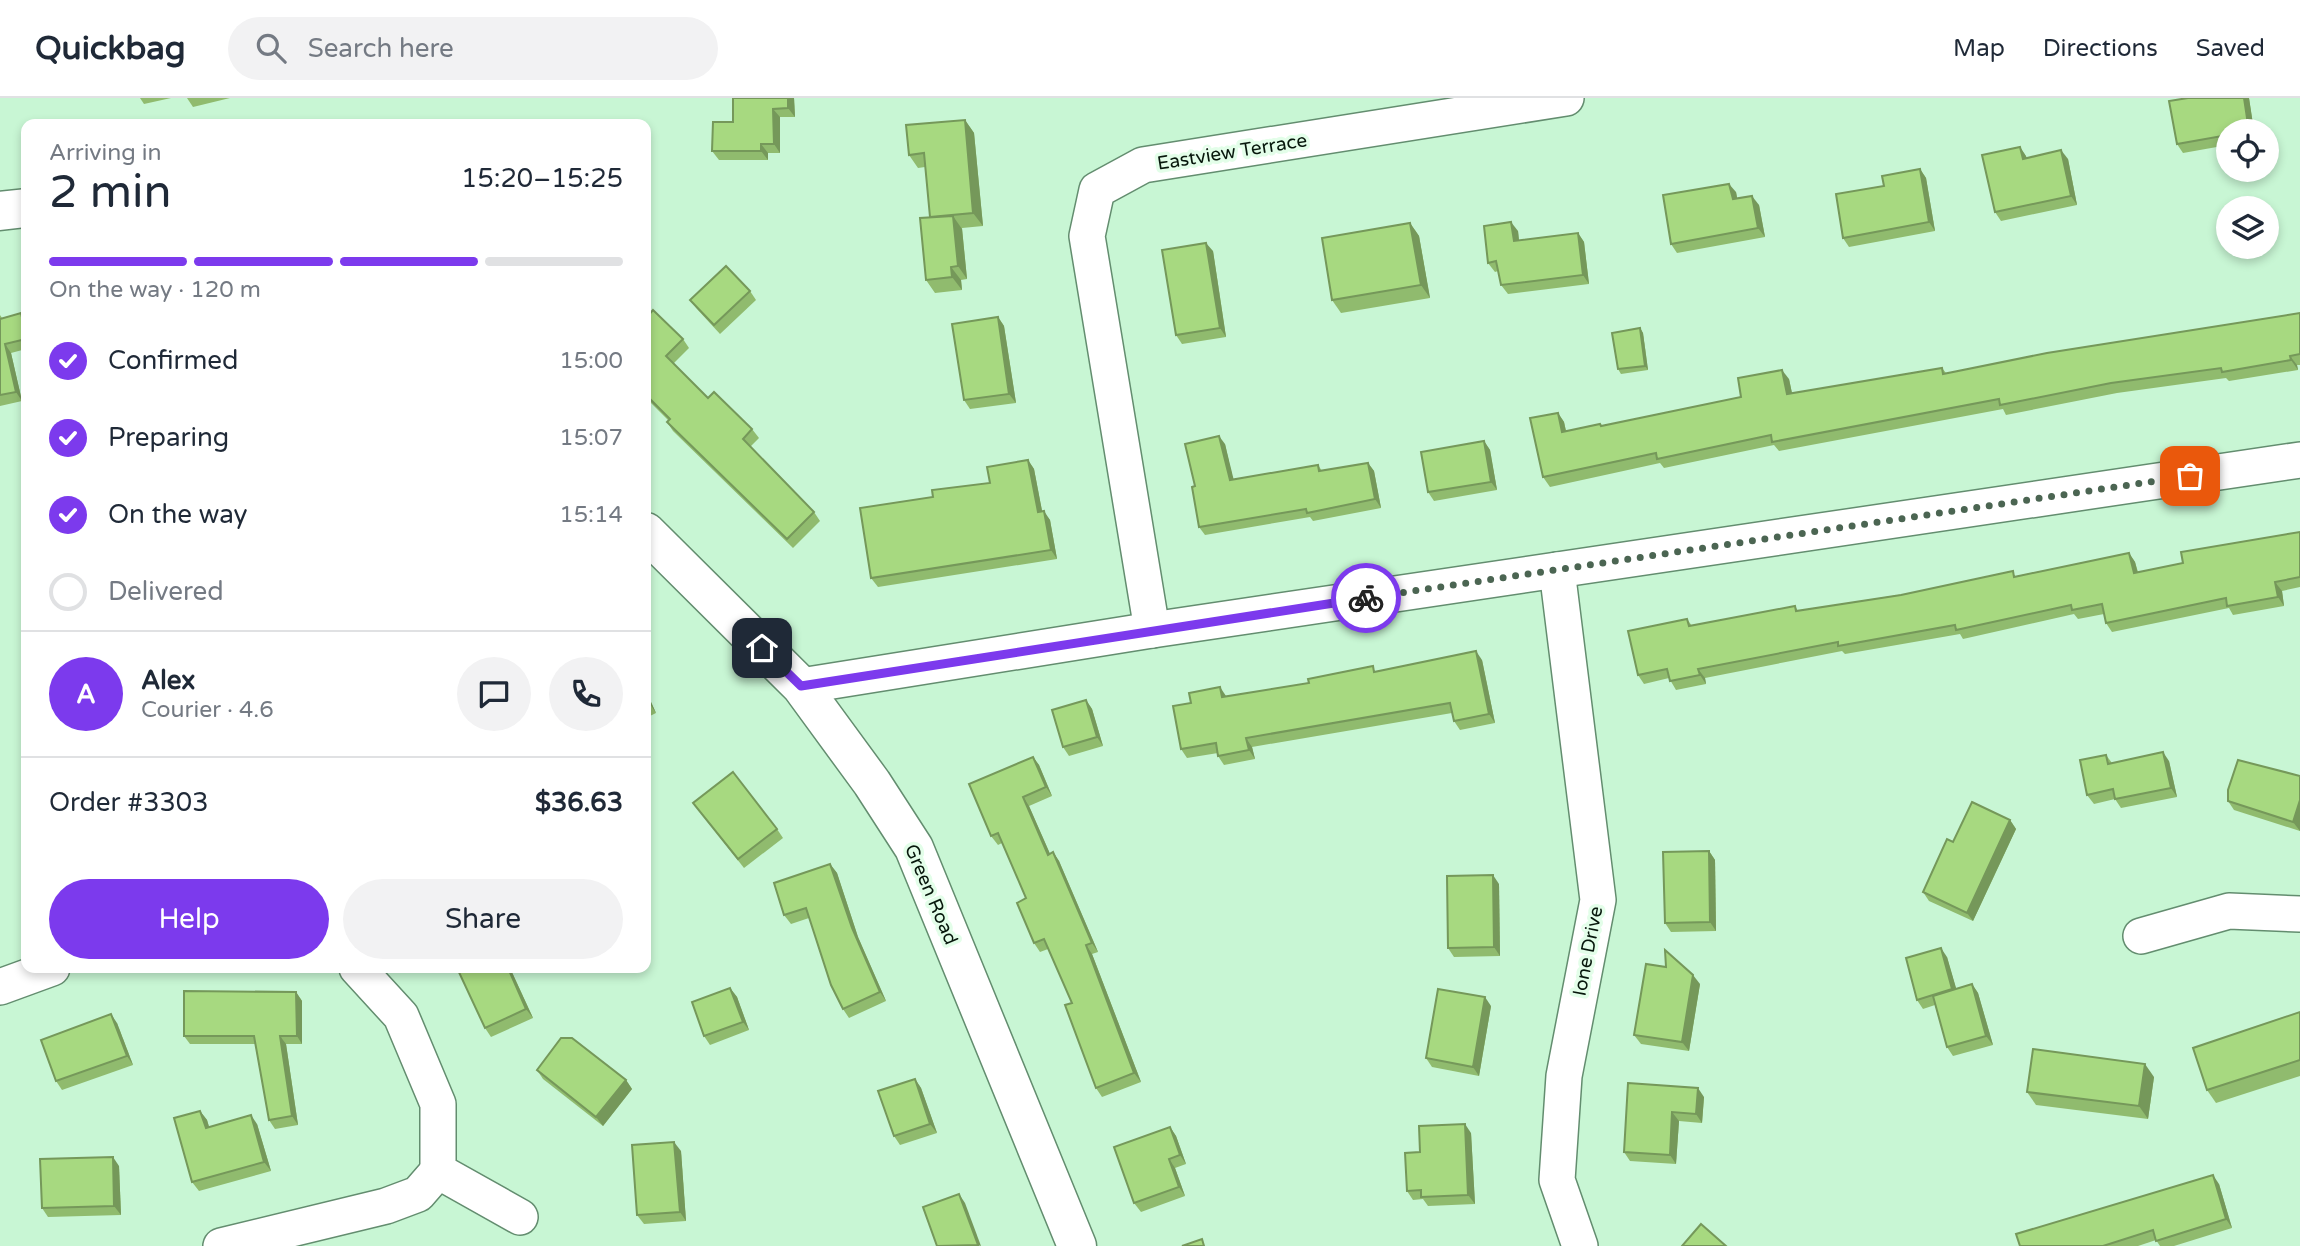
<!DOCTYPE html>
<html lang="en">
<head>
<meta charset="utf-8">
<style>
  :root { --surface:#fff; --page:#f2f2f3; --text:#1f2937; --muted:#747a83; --line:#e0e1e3; --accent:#7c3aed }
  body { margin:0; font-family:"Varela Round",sans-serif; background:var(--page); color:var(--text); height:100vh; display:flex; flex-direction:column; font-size:26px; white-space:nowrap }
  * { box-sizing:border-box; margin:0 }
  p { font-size:23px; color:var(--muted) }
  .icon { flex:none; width:38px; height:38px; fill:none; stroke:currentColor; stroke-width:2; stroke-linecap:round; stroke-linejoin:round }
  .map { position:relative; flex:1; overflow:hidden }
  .side { position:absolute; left:21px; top:21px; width:630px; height:854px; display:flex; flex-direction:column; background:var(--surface); border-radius:14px; box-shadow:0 4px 10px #0003 }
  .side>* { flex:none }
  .controls { position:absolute; left:2216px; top:21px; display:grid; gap:14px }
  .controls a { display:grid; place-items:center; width:63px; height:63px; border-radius:50%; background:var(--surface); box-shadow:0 4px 10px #0003; font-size:35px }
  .pin { position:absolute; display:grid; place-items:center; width:60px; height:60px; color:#fff; margin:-30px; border-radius:14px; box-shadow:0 4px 10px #0006 }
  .courier { position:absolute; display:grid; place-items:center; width:70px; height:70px; margin:-35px; border:5px solid #7c3aed; border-radius:50%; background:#fff; color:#222; box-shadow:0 2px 9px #0007 }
  .headline em { font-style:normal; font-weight:600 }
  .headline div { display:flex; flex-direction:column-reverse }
  .headline { display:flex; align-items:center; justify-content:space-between; height:119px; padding:0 28px }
  h1 { font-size:46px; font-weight:600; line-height:52px }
  .bar { display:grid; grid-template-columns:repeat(4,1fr); gap:10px 7px; align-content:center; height:84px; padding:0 28px }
  .bar i { height:9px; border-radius:5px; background:var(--line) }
  .bar .selected { background:var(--accent) }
  .bar p { grid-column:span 4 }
  .line { display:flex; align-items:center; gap:18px; padding:0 28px; border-top:2px solid var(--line) }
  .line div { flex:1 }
  .round { display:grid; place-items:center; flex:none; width:74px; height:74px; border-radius:37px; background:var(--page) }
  ol { padding:0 28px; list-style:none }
  li { display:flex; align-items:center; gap:21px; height:77px }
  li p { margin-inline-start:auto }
  li .icon { padding:7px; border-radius:50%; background:var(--accent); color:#fff; stroke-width:4 }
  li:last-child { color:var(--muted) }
  li i { width:38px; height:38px; border:4px solid var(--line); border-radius:50% }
  .cta { display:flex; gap:14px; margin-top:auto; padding:14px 28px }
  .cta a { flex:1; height:80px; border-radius:42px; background:var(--accent); color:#fff; font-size:28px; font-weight:600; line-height:80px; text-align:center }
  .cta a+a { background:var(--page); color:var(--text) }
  header { display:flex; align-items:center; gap:42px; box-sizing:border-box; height:98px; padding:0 35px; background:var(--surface); border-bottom:2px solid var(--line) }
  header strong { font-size:33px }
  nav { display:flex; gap:38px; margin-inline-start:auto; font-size:24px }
  .search { width:490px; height:63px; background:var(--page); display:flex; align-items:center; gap:18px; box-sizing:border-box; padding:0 24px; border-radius:38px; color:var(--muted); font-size:26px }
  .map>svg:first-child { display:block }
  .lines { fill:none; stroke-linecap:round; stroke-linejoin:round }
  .street-casing { stroke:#638d6f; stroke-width:38 }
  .secondary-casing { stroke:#638d6f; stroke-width:41 }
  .street { stroke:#fff; stroke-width:35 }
  .secondary { stroke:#fff; stroke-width:38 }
  .wall { fill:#90bb6e }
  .shaded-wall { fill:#75985a }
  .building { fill:#a7d980; stroke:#75985a; stroke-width:2 }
  .done { stroke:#4b6552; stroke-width:7; stroke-dasharray:0 12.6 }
  .route { stroke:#7c3aed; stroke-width:9 }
  .labels { text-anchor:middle; stroke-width:7; stroke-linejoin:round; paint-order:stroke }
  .street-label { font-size:19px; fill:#07170c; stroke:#e3fee9 }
</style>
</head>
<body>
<header>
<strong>Quickbag</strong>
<div class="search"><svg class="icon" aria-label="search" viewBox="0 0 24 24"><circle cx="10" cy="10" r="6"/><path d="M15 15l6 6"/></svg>Search here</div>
<nav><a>Map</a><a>Directions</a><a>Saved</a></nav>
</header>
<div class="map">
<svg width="2300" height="1148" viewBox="0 0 2300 1148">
  <rect width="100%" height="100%" fill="#c8f6d4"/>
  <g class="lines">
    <defs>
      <g id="street">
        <path d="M1557,472L1598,802L1564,978L1557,1082L1580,1148"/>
        <path d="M1152,532L1087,138L1097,92L1143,67L1566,0"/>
        <path d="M801,588L1152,532L2300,362"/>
        <path d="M2141,838L2229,813L2300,816"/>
        <path d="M357,870L401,918L438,1006V1073L520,1119"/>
        <path d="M0,889L52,870"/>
        <path d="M221,1148L386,1108L418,1096L438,1073"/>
      </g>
      <g id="secondary">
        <path d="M0,113L26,110"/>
        <path d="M646,434L801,588L872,685L914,750L1077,1148"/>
      </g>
    </defs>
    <use href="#street" class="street-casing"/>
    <use href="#secondary" class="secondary-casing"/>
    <use href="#street" class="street"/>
    <use href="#secondary" class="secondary"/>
  </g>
  <g class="wall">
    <path d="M140,0H171L144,6Z"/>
    <path d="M187,0H230L193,9Z"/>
    <path d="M733,0H794L795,19H780V55H768V62H719L712,53L733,24Z"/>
    <path d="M2249,0L2254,33H2228V47L2183,55L2177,46Z"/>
    <path d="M965,22L974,35L983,128L962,130L967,181L961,182L962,192L935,195L926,182L930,119L925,69L918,70L909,57Z"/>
    <path d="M2020,49L2027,60L2068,61L2077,107L2001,123L1995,114Z"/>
    <path d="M1920,71L1926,80L1935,133L1849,149L1843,140L1884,88Z"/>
    <path d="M1736,94L1737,100L1759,107L1765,139L1677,155L1671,146Z"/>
    <path d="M1410,125L1419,138L1430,200L1341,215L1332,202Z"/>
    <path d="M1518,133L1519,143L1578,135L1584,144L1589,186L1508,196L1501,187L1498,173L1495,174L1488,165Z"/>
    <path d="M1213,153L1226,239L1182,246L1176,237Z"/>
    <path d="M750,193L756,202L720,236L697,211L690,202Z"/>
    <path d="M21,215L26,222V251L11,255L22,303L0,308V217L2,220Z"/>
    <path d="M2300,215V267H2297L2298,272L2229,283L2226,280L2117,295L2006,317L2003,311L1779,353L1774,347L1664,370L1660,365L1550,389L1543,379L1558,315L1564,324L1566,333L1600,326L1602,328L1741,299L1789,281L1792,295L1942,270L1946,275Z"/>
    <path d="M998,219L1004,228L1016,305L970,311L964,302Z"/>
    <path d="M646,220L683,241L689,250L673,266L708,300L752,331L759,340L750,349L814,414L820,423L793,450L673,333L667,324L669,323L646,300Z"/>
    <path d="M1640,230L1643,235L1648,272L1621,276L1618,271Z"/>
    <path d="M1484,343L1490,352L1497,392L1434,403L1428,394Z"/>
    <path d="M1225,346L1233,382L1318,367L1322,373L1368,365L1374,373L1381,410L1313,423L1310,419L1205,437L1199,429L1195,388Z"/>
    <path d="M1028,362L1034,371L1042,413L1050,422L1057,461L878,489L871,480L933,399L990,385Z"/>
    <path d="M2300,434V489L2282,493L2284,508L2233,517L2229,510L2112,534L2106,525L2104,516L2078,521L2074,516L1963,541L1960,536L1845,556L1842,553L1705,580L1706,586L1676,592L1669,580L1644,586L1638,577L1687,521L1692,528L1795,508L1798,513L2017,478L2129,455L2135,464L2138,474L2183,465Z"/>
    <path d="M1482,562L1495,625L1460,632L1454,623L1452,615L1252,649L1255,661L1224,667L1218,658V655L1187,660L1181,651L1227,599L1377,574Z"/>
    <path d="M646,593L656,615L646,620Z"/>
    <path d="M1086,602L1092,611L1103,648L1069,658L1063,649Z"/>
    <path d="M2106,657L2112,665L2169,663L2177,699L2121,710L2115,701L2094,706L2087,697Z"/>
    <path d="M1033,659L1039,667L1052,698L1029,708L1050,756L1053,754L1059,763L1098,854L1092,856L1141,984L1102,999L1096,990L1072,905L1048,851L1040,854L1034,845L1026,800L1002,745L998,747L991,738Z"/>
    <path d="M2300,678V733L2234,712L2228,703Z"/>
    <path d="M693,705L777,731L783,740L744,770Z"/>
    <path d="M2010,722L2016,731L1973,823L1929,803L1923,794L1953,744Z"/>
    <path d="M1709,753L1715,762L1716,833L1671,834L1665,825Z"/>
    <path d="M830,766L837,775L858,839L886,903L849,920L843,911L809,820L791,826L784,817Z"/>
    <path d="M1499,786L1500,858L1454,859L1448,850Z"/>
    <path d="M1947,859L1956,891L1972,886L1978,895L1993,947L1953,958L1947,949L1935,907L1923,911L1917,902Z"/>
    <path d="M510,870L533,920L491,939L485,930Z"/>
    <path d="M1700,886L1689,953L1641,946L1634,937Z"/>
    <path d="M730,890L737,899L749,932L710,947L704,938Z"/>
    <path d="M296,894L302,903V946H286L298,1027L275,1031L269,1022L255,946H190L184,938Z"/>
    <path d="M1491,908L1479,978L1432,969L1426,960Z"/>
    <path d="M2300,914V978L2216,1005L2207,992Z"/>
    <path d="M117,925L133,967L62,992L56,983Z"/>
    <path d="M537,972L626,982L632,991L603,1028L543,981Z"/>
    <path d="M2154,979L2148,1021L2036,1007L2027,994Z"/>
    <path d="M915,981L921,990L937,1035L900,1047L894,1038Z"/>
    <path d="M1628,985L1704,999L1702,1025L1679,1023L1676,1066L1630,1063L1624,1054Z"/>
    <path d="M200,1013L207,1022L209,1029L257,1026L271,1073L199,1093L192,1084Z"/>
    <path d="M1170,1029L1176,1038L1186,1066L1175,1070L1185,1098L1141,1114L1134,1105Z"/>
    <path d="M1471,1035L1475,1106L1428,1108L1423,1101L1413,1102L1407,1093L1420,1054Z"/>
    <path d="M681,1053L686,1123L644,1126L637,1117Z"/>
    <path d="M119,1068L121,1117L48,1119L42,1110Z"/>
    <path d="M2219,1086L2232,1130L2174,1148H2160L2156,1142L2138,1148H2020Z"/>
  </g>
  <g class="shaded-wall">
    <path d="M788,0H794L795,19L788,10Z"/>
    <path d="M2244,0H2249L2254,33H2249Z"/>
    <path d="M773,11L780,19V55L774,46Z"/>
    <path d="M965,22L974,35L983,128L973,115Z"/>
    <path d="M761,46L768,55V62L761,53Z"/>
    <path d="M2020,49L2026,58L2029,69L2023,61Z"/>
    <path d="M2061,52L2068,61L2077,107L2071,98Z"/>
    <path d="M1920,71L1926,80L1935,133L1929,124Z"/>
    <path d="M1729,86L1736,94L1739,110L1733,101Z"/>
    <path d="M1752,98L1759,107L1765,139L1758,130Z"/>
    <path d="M953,118L962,131L967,181L958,168Z"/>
    <path d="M1511,124L1518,133L1520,152L1514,143Z"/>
    <path d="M1410,125L1419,138L1430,200L1421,187Z"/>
    <path d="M1578,135L1584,144L1589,186L1583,177Z"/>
    <path d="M1206,145L1213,153L1226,239L1220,230Z"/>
    <path d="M951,169L961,182L962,192L952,179Z"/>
    <path d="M21,215L26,222V236Z"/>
    <path d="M998,219L1004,228L1016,305L1009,296Z"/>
    <path d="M1640,230L1643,235L1648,272L1645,268Z"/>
    <path d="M5,246L11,255L22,303L16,294Z"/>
    <path d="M2290,258L2297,267L2298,272L2291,262Z"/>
    <path d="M1782,272L1789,281L1794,305L1787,296Z"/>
    <path d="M1558,315L1564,324L1568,343L1562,334Z"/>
    <path d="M1219,338L1225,346L1236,391L1230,382Z"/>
    <path d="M1484,343L1490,352L1497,392L1491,384Z"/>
    <path d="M1028,362L1034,371L1044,423L1038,414Z"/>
    <path d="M1368,365L1374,373L1381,410L1375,401Z"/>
    <path d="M1044,413L1050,422L1057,461L1051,452Z"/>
    <path d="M2129,455L2135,464L2140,484L2134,475Z"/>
    <path d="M2275,484L2282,493L2284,508L2278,499Z"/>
    <path d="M1476,553L1482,562L1495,625L1489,616Z"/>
    <path d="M1698,571L1705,580L1706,586L1700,577Z"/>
    <path d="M1220,589L1226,598L1228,608L1222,599Z"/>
    <path d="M646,593L656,615L650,606L646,597Z"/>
    <path d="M1086,602L1092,611L1103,648L1097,639Z"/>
    <path d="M1246,640L1252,649L1255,661L1249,652Z"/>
    <path d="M2163,654L2169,663L2177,699L2171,690Z"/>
    <path d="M1033,659L1039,667L1052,698L1046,689Z"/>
    <path d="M1023,699L1029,708L1054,765L1048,757Z"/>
    <path d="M2300,702V733L2293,724Z"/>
    <path d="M2010,722L2016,731L1973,823L1967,815Z"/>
    <path d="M1709,753L1715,762L1716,833L1710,824Z"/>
    <path d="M1053,754L1059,763L1098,854L1092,845Z"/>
    <path d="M830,766L837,775L858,839L886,903L880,894L852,830Z"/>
    <path d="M1493,777L1499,786L1500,858L1494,849Z"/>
    <path d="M1086,847L1092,856L1141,984L1134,975Z"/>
    <path d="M1941,850L1947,859L1959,900L1952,891Z"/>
    <path d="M508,870H510L533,920L526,911Z"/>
    <path d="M1693,877L1700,886L1689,953L1682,944Z"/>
    <path d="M1972,886L1978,895L1993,947L1986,938Z"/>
    <path d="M730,890L737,899L749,932L743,924Z"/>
    <path d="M296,894L302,903V946L297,938Z"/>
    <path d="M1485,899L1491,908L1479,978L1473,969Z"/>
    <path d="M111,916L117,925L133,967L127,958Z"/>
    <path d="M280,938L286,946L298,1027L292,1018Z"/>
    <path d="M2145,966L2154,979L2148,1021L2139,1008Z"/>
    <path d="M915,981L921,990L937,1035L930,1026Z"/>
    <path d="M626,982L632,991L603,1028L596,1019Z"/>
    <path d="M1698,990L1704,999L1702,1025L1696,1016Z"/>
    <path d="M200,1013L207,1022L212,1039L206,1030Z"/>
    <path d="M1672,1014L1679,1023L1676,1066L1670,1057Z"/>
    <path d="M251,1017L257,1026L271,1073L264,1064Z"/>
    <path d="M1465,1026L1471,1035L1475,1106L1468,1097Z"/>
    <path d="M1170,1029L1176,1038L1186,1066L1180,1057Z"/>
    <path d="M674,1044L681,1053L686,1123L680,1114Z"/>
    <path d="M113,1059L119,1068L121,1117L114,1108Z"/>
    <path d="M1169,1061L1175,1070L1185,1098L1179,1089Z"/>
    <path d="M2213,1077L2219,1086L2232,1130L2226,1121Z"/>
    <path d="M959,1096L965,1105L981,1148L978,1147Z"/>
  </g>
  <g class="building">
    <path d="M733,0H788V10L773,11L774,46H761V53H712L713,24H733Z"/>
    <path d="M2188,0H2244L2249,33H2228V37L2177,46L2169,3Z"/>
    <path d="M965,22L973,115L930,119L924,55L909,57L906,27Z"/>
    <path d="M2020,49L2023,61L2061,52L2071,98L1995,114L1982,57Z"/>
    <path d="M1920,71L1929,124L1843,140L1836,96L1884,88L1882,78Z"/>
    <path d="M1729,86L1733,101L1752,98L1758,130L1671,146L1663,97Z"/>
    <path d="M953,118L958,168L951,169L952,179L926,182L920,120Z"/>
    <path d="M1511,124L1514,143L1578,135L1583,177L1501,187L1496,163L1488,165L1484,128Z"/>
    <path d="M1410,125L1421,187L1332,202L1322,140Z"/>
    <path d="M1206,145L1220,230L1176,237L1162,152Z"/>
    <path d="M726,168L750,193L714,227L690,202Z"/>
    <path d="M653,212L683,241L666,258L708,300L714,294L752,331L743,341L814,414L787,441L667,324L670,321L646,297V220Z"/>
    <path d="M21,215L26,236V241L5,246L16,294L0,297V221Z"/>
    <path d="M2300,215V256L2290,258L2291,262L2222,274L2221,270L2111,285L2000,307L1999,301L1772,344L1771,337L1657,361L1656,355L1543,379L1530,320L1558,315L1562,334L1600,326L1601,328L1741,299L1738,280L1782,272L1787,296L1942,270L1943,276L2047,255Z"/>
    <path d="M998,219L1009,296L964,302L952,226Z"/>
    <path d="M1640,230L1645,268L1618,271L1612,235Z"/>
    <path d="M1219,338L1230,382L1318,367L1319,373L1368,365L1375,401L1307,415L1306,411L1199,429L1192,389L1195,388L1185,346Z"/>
    <path d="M1484,343L1491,384L1428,394L1421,354Z"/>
    <path d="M1028,362L1038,414L1044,413L1051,452L871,480L860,410L933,399L932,392L990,385L987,369Z"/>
    <path d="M2300,434V479L2275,484L2278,499L2227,508L2226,500L2106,525L2102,506L2072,512L2071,507L1956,532L1955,527L1838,548V544L1698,571L1700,577L1670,583L1667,571L1638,577L1628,533L1687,521L1689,528L1795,508L1796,513L1901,497L2013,473L2014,479L2129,455L2134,475L2183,465L2181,454Z"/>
    <path d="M1476,553L1489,616L1454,623L1450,605L1246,640L1249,652L1218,658L1216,645L1181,651L1173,608L1191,605L1189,595L1220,589L1222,599L1309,585L1308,581L1373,568L1374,574Z"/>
    <path d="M646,597L650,606L646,608Z"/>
    <path d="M1086,602L1097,639L1063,649L1052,612Z"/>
    <path d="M2163,654L2171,690L2115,701L2113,691L2087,697L2080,662L2106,657L2108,666Z"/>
    <path d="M1033,659L1046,689L1023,699L1048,757L1053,754L1092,845L1086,847L1134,975L1096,990L1065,907L1072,905L1044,841L1034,845L1017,805L1026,800L998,735L991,738L969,686Z"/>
    <path d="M2238,662L2300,678V702L2293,724L2228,703V692Z"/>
    <path d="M733,674L777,731L738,761L693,705Z"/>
    <path d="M1972,704L2010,722L1967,815L1923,794L1947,741L1953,744Z"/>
    <path d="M1709,753L1710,824L1665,825L1663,754Z"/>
    <path d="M830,766L852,830L880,894L843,911L831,887L806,810L784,817L774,785Z"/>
    <path d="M1493,777L1494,849L1448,850L1447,778Z"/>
    <path d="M1941,850L1952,891L1917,902L1906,860Z"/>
    <path d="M1665,852L1693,877L1682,944L1634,937L1646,866L1666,869Z"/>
    <path d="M457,870H508L526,911L485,930Z"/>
    <path d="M1972,886L1986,938L1947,949L1933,898Z"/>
    <path d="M730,890L743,924L704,938L692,904Z"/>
    <path d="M1438,891L1485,899L1473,969L1426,960Z"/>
    <path d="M184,893L296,894L297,938H280L292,1018L269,1022L254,938H184Z"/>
    <path d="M2300,914V962L2207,992L2193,950Z"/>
    <path d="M111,916L127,958L56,983L41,942Z"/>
    <path d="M561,940H572L626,982L596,1019L537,972Z"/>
    <path d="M2033,951L2145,966L2139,1008L2027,994Z"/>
    <path d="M915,981L930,1026L894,1038L878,993Z"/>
    <path d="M1628,985L1698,990L1696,1016L1672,1014L1670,1057L1624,1054Z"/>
    <path d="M200,1013L206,1030L251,1017L264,1064L192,1084L174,1020Z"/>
    <path d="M1465,1026L1468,1097L1421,1099V1092L1407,1093L1405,1055L1420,1054L1419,1028Z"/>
    <path d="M1170,1029L1180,1057L1169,1061L1179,1089L1134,1105L1114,1049Z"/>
    <path d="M674,1044L680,1114L637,1117L632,1047Z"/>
    <path d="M113,1059L114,1108L42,1110L40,1061Z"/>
    <path d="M2213,1077L2226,1121L2156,1143L2153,1132L2103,1148H2020L2016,1136Z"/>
    <path d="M959,1096L978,1147L937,1148L923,1109Z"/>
    <path d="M1701,1126L1726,1148H1682Z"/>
    <path d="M1202,1141L1204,1148H1182Z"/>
  </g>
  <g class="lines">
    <path class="done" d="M1366,500L2190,378"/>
    <path class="route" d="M762,550L801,588L1366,500"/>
  </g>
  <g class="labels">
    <g class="street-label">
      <text transform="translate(1232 53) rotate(-9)" y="7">Eastview Terrace</text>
      <text transform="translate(932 796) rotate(67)" y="7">Green Road</text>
      <text transform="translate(1587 853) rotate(-79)" y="7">Ione Drive</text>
    </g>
  </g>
</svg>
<div class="controls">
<a><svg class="icon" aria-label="locate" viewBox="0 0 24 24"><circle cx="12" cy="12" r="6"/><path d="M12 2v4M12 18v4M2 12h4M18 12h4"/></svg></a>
<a><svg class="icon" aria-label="layers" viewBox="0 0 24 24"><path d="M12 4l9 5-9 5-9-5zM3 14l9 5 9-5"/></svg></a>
</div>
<div class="pin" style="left:2190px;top:378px;background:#ea580c"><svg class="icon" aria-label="bag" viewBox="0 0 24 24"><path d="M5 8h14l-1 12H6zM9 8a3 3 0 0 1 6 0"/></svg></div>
<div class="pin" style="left:762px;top:550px;background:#1f2937"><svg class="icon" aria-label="home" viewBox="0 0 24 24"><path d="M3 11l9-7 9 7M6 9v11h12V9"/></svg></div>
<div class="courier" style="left:1366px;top:500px"><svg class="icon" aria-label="bike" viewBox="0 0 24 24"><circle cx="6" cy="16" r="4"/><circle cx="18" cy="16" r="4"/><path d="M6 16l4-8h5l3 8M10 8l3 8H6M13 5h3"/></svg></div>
<section class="side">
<div class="headline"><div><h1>2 min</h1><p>Arriving in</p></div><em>15:20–15:25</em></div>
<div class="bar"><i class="selected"></i><i class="selected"></i><i class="selected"></i><i></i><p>On the way · 120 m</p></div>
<ol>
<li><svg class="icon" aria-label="check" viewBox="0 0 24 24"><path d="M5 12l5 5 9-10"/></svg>Confirmed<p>15:00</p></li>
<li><svg class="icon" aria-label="check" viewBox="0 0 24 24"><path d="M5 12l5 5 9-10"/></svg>Preparing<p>15:07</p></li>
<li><svg class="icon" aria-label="check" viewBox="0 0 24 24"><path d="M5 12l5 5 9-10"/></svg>On the way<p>15:14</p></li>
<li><i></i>Delivered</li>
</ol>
<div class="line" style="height:126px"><b class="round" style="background:var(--accent);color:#fff">A</b><div><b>Alex</b><p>Courier · 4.6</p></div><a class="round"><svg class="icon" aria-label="chat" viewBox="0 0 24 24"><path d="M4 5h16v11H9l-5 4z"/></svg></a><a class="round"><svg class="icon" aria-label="phone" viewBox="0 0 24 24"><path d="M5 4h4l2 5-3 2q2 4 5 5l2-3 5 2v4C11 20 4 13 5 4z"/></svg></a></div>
<div class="line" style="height:91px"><div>Order #3303</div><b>$36.63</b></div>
<div class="cta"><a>Help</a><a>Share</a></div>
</section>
</div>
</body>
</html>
